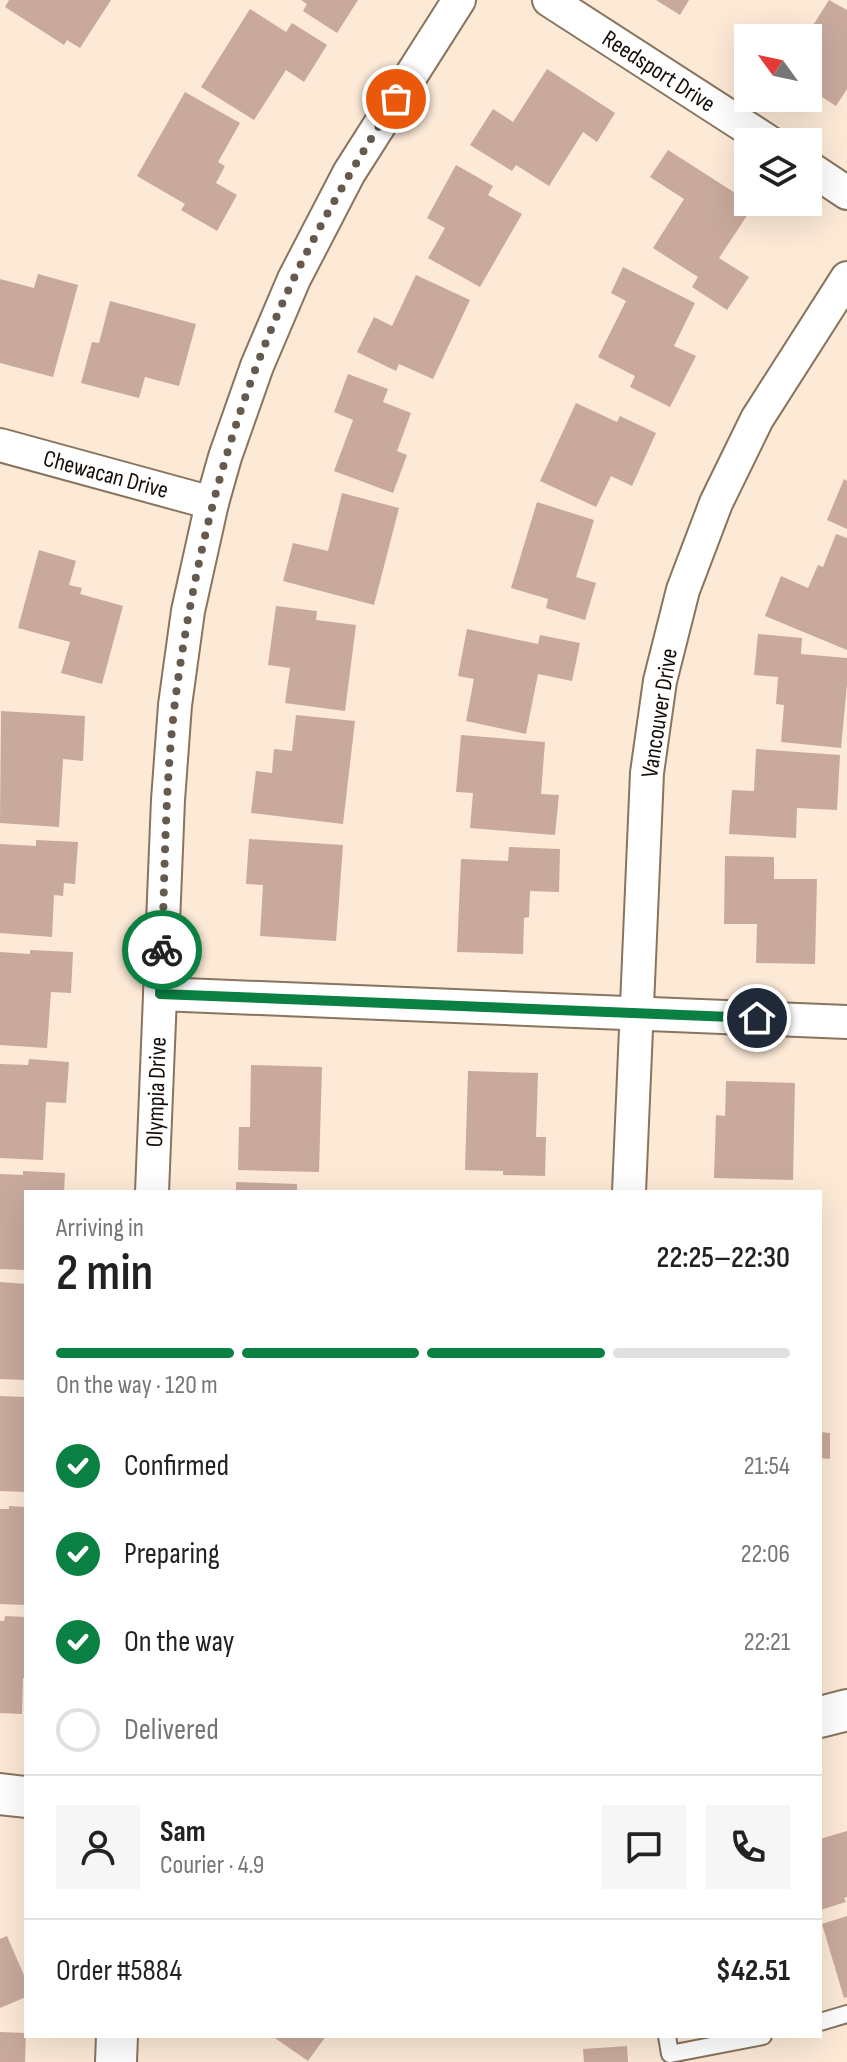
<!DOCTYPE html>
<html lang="en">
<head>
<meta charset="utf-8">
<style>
  :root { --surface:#fff; --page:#f6f6f6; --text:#222; --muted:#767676; --line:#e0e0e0; --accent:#0b8043 }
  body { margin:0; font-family:"Sofia Sans Condensed",sans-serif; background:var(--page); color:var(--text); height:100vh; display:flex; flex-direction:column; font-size:30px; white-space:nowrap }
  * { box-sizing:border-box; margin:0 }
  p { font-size:26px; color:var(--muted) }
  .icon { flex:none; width:44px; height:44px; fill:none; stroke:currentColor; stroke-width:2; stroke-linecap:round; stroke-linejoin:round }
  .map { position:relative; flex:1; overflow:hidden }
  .sheet { position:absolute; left:24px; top:1190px; width:798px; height:848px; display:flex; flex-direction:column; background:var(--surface); border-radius:0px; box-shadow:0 8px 32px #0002 }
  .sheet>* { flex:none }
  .needle { width:52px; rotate:303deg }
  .controls { position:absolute; left:734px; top:24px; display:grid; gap:16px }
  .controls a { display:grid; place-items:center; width:88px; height:88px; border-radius:0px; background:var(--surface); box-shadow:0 8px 32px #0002; font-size:40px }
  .pin { position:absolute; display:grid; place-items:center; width:68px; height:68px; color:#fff; margin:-34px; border:4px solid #fff; border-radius:50%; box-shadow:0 2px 8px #0007 }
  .courier { position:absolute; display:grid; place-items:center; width:80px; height:80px; margin:-40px; border:6px solid #0b8043; border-radius:50%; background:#fff; color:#222; box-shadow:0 2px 10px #0007 }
  .summary em { font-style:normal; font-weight:600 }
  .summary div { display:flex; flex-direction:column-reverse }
  .summary { display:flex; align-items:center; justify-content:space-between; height:136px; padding:0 32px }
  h1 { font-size:52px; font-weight:600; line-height:60px }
  .bar { display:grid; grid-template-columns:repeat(4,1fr); gap:12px 8px; align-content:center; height:96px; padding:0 32px }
  .bar i { height:10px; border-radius:6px; background:var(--line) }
  .bar .selected { background:var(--accent) }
  .bar p { grid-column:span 4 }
  .line { display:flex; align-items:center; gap:20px; padding:0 32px; border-top:2px solid var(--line) }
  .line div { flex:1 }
  .round { display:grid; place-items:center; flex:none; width:84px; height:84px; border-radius:0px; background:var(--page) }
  ol { padding:0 32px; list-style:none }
  li { display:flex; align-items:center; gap:24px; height:88px }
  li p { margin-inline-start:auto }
  li .icon { padding:8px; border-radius:50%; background:var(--accent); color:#fff; stroke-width:4 }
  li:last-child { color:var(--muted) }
  li i { width:44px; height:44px; border:4px solid var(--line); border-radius:50% }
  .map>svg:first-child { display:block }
  .building { fill:#c9a99d }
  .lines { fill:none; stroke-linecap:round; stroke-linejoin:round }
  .service-casing { stroke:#89745e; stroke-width:20 }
  .minor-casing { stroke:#89745e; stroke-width:36 }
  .tertiary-casing { stroke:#89745e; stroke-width:44 }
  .service { stroke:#fff; stroke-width:16 }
  .minor { stroke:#fff; stroke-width:32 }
  .tertiary { stroke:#fff; stroke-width:40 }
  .done { stroke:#665a4f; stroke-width:8; stroke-dasharray:0 14.4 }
  .route { stroke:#0b8043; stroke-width:10 }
  .labels { text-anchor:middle; stroke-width:6; stroke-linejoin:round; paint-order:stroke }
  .street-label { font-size:24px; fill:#150d06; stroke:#fff }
</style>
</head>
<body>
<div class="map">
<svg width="847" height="2062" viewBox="0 0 847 2062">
  <rect width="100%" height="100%" fill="#fce9d6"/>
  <g class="building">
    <path d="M9,0H111L80,48L67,40L64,45L5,7Z"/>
    <path d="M301,0H358L337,33L303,11L307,4Z"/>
    <path d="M656,0H689L680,15Z"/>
    <path d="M829,0L847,10V89L836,106L808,88V38H805Z"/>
    <path d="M250,9L286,32L292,23L327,45L304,82L286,70L254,120L201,87Z"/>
    <path d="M547,69L615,113L597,142L583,132L549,186L516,165L512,171L470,145L493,109L513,122Z"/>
    <path d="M185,92L240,123L218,162L225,166L216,183L237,195L217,231L181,210L185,204L137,176Z"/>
    <path d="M668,150L754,205L719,258L749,277L727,310L692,287L698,277L653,248L684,199L650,177Z"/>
    <path d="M456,165L493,186L488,195L522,214L480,287L428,258L445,228L427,218Z"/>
    <path d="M623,267L695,303L674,346L696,356L670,407L630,387L635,376L598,357L626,301L611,293Z"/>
    <path d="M38,274L78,285L53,377L0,363V279L34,288Z"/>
    <path d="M416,275L470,300L433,379L399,364L396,371L357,352L374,317L392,326Z"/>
    <path d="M110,301L196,324L179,386L145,377L139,398L81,383L92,342L99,343Z"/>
    <path d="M348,374L388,389L383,402L411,413L397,451L407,455L393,493L334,471L353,420L334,412Z"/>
    <path d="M576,403L617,422L620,416L656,433L632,486L611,476L596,507L540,481Z"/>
    <path d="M844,479L847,481V529L827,520Z"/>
    <path d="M342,493L399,508L374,605L283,581L293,543L328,551Z"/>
    <path d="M537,502L594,520L576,577L596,583L585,620L546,608L548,599L511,588Z"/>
    <path d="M836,534L847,538V650L765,616L781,576L808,588L818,565L823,567Z"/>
    <path d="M39,550L76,561L69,585L82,588L80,594L123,606L102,684L61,673L70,642L18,628Z"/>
    <path d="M276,606L317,611L316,620L356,625L345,711L285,703L290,668L268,665Z"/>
    <path d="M467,629L538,644L540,635L580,643L572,681L538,674L526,734L466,721L474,679L458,676Z"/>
    <path d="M758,634L802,638L801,654L847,658V684L841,748L781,742L784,705L776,704L778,677L754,675Z"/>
    <path d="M1,711L85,716L83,761L63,759L59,827L0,823Z"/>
    <path d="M296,715L355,721L343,824L251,813L256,771L272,773L274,749L292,751Z"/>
    <path d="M461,735L545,742L541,794L559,795L555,835L470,828L473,793L456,792Z"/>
    <path d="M756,749L840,755L837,810L797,808L796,838L729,834L732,790L754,791Z"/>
    <path d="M249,839L343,845L336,941L260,936L263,885L246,884Z"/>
    <path d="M36,840L78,842L75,884L64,883L63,896L54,895L52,937L0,933V844L36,846Z"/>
    <path d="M509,847L560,849L559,892L530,891L529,917L524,918L523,954L457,952L461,859L508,861Z"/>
    <path d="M725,856L774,857V879H817L815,964L756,963L757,924H724Z"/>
    <path d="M30,950L73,952L71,993L51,992L47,1048L0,1045V952L30,954Z"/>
    <path d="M29,1059L69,1062L66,1103L46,1102L43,1160L0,1158V1064L28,1065Z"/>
    <path d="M251,1065L322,1067L319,1172L238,1170L239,1127H250Z"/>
    <path d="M468,1071L538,1073L536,1137H546L545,1176L503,1175V1171L465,1170Z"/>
    <path d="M726,1081L795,1083L793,1180L714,1178L716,1115L725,1116Z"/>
    <path d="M23,1171L65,1173L64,1192H26V1270L0,1269V1174L23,1175Z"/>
    <path d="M236,1182L297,1184V1192H236Z"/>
    <path d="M0,1282L26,1284V1380L0,1379Z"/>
    <path d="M0,1396L26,1397V1492L0,1491Z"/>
    <path d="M820,1432L830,1433V1459L820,1458Z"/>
    <path d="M9,1506L26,1507V1605L0,1604V1509H9Z"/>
    <path d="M5,1616L26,1617V1678H23L22,1714L0,1713V1621H4Z"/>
    <path d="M847,1831V1897L844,1898L846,1902L820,1910V1839Z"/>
    <path d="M847,1916V1997L844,1998L822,1924Z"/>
    <path d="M7,1936L26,1980V1997L0,2008V1939Z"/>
    <path d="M0,2032L26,2033L25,2062H0Z"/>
    <path d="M272,2036H326L308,2061Z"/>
    <path d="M627,2046L628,2062H584L583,2049Z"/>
  </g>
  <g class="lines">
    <defs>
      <g id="service">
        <path d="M820,2022L847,2014"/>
        <path d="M667,2036L670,2054L763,2036"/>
      </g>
      <g id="minor">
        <path d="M549,0L769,142"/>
        <path d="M808,167L847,193"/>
        <path d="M0,445L212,503"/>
        <path d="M160,994L847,1022"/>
        <path d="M152,1192L168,800L175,705L188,611L212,503L225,457L257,366L294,279L349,173L459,0"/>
        <path d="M629,1192L647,773L660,681L683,590L716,503L757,419L847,278"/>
      </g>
      <g id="tertiary">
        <path d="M820,1717L847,1710"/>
        <path d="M0,1794L26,1797"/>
        <path d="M116,2062L117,2036"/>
      </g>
    </defs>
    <use href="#service" class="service-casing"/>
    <use href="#minor" class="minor-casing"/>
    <use href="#tertiary" class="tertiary-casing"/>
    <use href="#service" class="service"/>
    <use href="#minor" class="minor"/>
    <use href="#tertiary" class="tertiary"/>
  </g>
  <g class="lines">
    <path class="done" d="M162,950C165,868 165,784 175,702C194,556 231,411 294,278C324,216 359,157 396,99"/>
    <path class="route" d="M162,950L160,994L757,1018"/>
  </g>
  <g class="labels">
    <g class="street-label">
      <text transform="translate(659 71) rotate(33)" y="8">Reedsport Drive</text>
      <text transform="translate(106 474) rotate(15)" y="8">Chewacan Drive</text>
      <text transform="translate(659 713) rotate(-81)" y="8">Vancouver Drive</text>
      <text transform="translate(156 1092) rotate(-88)" y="8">Olympia Drive</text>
    </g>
  </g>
</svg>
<div class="controls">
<a><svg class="needle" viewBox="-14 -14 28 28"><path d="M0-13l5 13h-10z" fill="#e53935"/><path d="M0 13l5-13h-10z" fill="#767676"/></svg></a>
<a><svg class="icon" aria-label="layers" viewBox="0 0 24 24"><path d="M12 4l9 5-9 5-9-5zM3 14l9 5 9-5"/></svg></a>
</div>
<div class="pin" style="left:396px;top:99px;background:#ea580c"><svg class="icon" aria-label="bag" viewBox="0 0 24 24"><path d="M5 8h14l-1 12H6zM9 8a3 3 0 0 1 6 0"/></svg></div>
<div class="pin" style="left:757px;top:1018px;background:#1f2937"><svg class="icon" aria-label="home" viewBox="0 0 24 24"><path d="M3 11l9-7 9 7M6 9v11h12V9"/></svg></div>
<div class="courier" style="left:162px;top:950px"><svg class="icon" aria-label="bike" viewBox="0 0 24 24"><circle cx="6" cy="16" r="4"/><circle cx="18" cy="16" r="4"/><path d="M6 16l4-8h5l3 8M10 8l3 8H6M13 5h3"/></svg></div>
<section class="sheet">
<div class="summary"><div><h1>2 min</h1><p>Arriving in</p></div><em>22:25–22:30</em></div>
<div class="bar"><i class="selected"></i><i class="selected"></i><i class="selected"></i><i></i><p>On the way · 120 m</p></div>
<ol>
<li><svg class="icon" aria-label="check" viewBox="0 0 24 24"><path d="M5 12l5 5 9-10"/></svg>Confirmed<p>21:54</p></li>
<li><svg class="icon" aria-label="check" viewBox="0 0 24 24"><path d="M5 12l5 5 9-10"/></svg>Preparing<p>22:06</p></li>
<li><svg class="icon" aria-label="check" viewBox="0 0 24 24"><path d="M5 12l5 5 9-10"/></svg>On the way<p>22:21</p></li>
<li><i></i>Delivered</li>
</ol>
<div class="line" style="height:144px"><a class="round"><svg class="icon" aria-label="person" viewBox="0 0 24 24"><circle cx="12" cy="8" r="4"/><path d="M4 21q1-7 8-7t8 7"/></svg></a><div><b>Sam</b><p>Courier · 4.9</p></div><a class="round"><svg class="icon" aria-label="chat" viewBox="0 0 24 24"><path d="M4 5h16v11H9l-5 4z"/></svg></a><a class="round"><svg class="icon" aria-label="phone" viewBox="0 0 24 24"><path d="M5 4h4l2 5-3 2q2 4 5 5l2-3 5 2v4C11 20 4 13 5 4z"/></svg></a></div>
<div class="line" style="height:104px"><div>Order #5884</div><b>$42.51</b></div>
</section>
</div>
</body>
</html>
